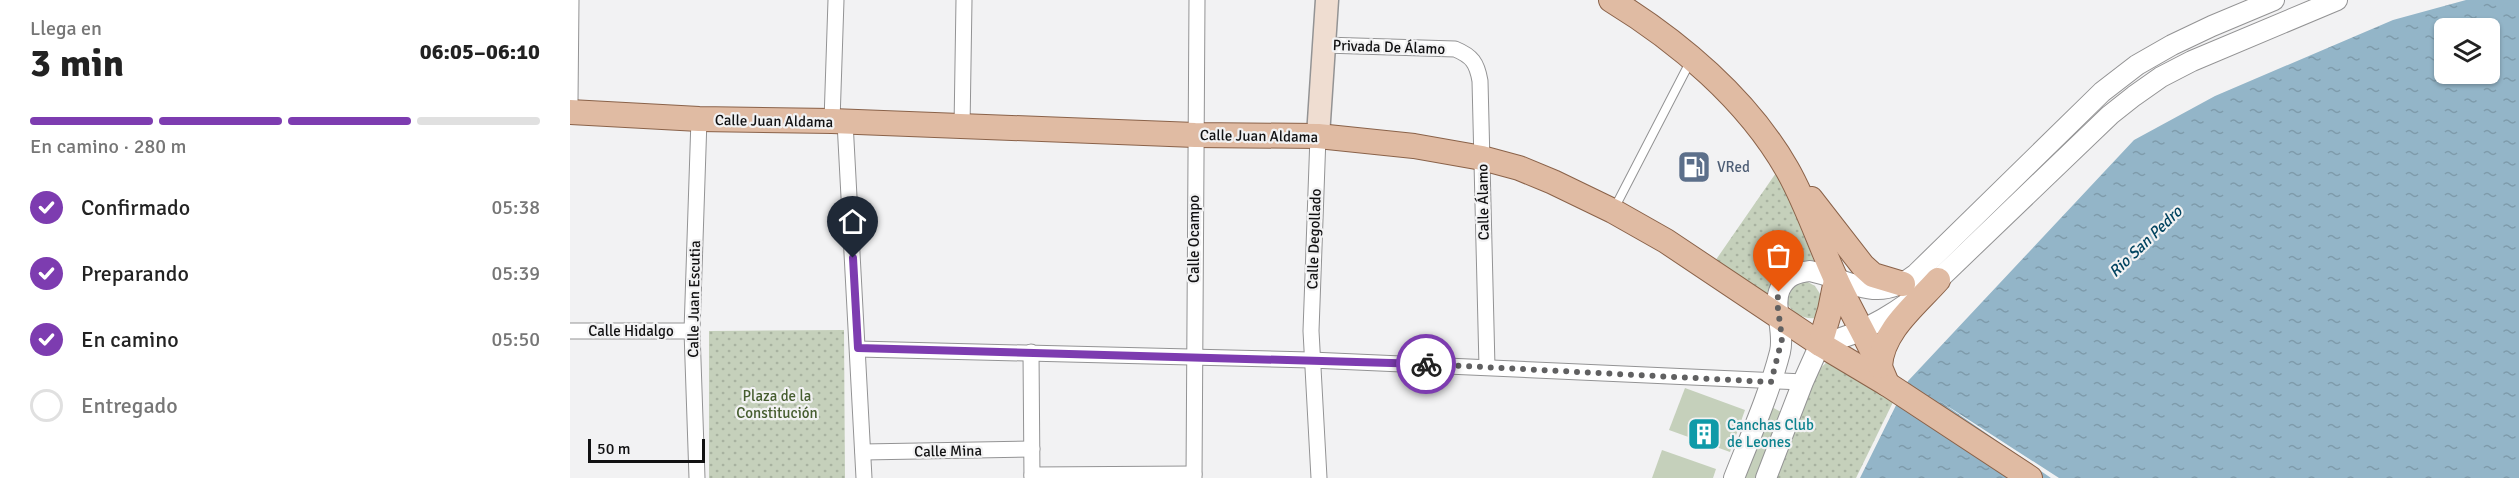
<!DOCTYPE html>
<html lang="es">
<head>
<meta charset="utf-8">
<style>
  :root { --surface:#fff; --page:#f2f2f2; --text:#222; --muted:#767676; --line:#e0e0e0; --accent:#7d3cb0 }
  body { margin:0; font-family:Signika,sans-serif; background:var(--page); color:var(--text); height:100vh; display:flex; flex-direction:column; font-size:22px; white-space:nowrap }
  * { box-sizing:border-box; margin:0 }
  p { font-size:20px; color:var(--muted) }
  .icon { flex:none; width:33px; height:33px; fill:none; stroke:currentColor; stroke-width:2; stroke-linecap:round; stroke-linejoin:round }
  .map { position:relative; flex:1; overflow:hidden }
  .details { display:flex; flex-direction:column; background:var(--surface); width:570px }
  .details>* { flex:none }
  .buttons { position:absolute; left:1864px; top:18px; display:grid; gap:12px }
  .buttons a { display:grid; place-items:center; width:66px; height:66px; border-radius:9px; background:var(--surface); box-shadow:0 2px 4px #0004; font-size:30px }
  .scale { position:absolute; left:18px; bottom:15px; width:117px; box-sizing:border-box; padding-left:6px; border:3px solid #111112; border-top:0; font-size:16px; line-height:21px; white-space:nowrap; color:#111112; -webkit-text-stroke:4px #f2f2f3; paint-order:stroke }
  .pin { position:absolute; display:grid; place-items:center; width:51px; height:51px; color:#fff; margin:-62px -26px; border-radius:50% 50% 50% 0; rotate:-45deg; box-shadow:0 0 6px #0007 }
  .pin .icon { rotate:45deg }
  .courier { position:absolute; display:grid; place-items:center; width:60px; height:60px; margin:-30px; border:4px solid #7d3cb0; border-radius:50%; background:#fff; color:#222; box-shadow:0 2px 8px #0007 }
  .summary em { font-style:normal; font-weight:700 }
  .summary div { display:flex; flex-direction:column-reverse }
  .summary { display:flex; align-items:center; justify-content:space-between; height:102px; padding:0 30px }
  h1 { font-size:39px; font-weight:700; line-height:45px }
  .bar { display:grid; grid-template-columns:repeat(4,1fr); gap:9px 6px; align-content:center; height:72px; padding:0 30px }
  .bar i { height:8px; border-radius:4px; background:var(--line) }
  .bar .current { background:var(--accent) }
  .bar p { grid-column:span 4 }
  ol { padding:0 30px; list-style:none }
  li { display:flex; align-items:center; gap:18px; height:66px }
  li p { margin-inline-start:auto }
  li .icon { padding:6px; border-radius:50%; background:var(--accent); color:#fff; stroke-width:4 }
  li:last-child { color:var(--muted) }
  li i { width:33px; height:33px; border:3px solid var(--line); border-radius:50% }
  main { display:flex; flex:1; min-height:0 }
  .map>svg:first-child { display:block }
  .grass { fill:#c5d0bb }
  .park { fill:url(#park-dots) }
  .water { fill:url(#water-ripples); fill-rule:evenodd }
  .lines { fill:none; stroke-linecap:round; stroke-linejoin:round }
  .service-casing { stroke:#939394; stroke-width:10 }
  .minor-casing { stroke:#939394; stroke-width:17 }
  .tertiary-casing { stroke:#939394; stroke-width:22 }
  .secondary-casing { stroke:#939394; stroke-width:25 }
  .primary-casing { stroke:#8a6249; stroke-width:26 }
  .service { stroke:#fff; stroke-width:8 }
  .minor { stroke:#fff; stroke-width:15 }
  .tertiary { stroke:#fff; stroke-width:20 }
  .secondary { stroke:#efddd1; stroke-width:22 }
  .primary { stroke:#e0bba3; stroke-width:24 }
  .done { stroke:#606061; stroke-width:6; stroke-dasharray:0 10.8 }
  .route { stroke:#7d3cb0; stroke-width:8 }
  .labels { text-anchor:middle; stroke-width:4.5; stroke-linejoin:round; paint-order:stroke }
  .street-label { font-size:15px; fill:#111112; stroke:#f2f2f3 }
  .service-label { font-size:15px; fill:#4e5e75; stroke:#f2f2f3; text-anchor:start }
  .park-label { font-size:15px; fill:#465d2f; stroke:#f2f2f3 }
  .culture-label { font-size:15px; fill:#0d838f; stroke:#f2f2f3; text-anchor:start }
  .water-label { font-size:16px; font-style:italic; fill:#00435f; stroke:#f2f2f3 }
</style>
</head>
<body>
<main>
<section class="details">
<div class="summary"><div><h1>3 min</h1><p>Llega en</p></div><em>06:05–06:10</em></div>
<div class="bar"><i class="current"></i><i class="current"></i><i class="current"></i><i></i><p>En camino · 280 m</p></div>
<ol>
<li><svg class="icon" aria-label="check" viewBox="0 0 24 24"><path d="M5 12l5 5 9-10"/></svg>Confirmado<p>05:38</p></li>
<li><svg class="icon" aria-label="check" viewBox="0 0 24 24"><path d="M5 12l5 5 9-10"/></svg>Preparando<p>05:39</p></li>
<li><svg class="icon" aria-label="check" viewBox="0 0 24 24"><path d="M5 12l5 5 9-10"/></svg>En camino<p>05:50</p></li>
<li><i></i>Entregado</li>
</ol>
</section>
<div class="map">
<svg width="1949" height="478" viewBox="0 0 1949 478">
  <defs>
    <pattern id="park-dots" width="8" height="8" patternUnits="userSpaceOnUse" patternTransform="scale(1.5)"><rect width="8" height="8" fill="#c5d0bb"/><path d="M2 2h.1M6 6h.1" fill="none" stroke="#a8b2a0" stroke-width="1.8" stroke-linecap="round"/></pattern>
    <pattern id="water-ripples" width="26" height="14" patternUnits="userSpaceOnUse" patternTransform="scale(1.5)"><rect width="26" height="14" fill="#93b5c8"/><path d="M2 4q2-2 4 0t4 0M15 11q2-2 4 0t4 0" fill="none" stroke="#7e9bab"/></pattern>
  </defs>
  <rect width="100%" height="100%" fill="#f2f2f3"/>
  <g class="grass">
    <path d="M1115,388L1175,410L1160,452L1099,430Z"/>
    <path d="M1200,406L1211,412L1186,478H1174Z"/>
    <path d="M1092,450L1146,469L1143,478H1082Z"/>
  </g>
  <g class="park">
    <path d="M1208,170L1244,261C1215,257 1198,276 1200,304L1143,264Z"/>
    <path d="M1236,281L1245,286L1254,300L1246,318C1234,320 1220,312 1216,300C1219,287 1223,282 1236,281Z"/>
    <path d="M274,330L275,478H139V331Z"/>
    <path d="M1259,360L1326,396L1286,478H1201L1243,375Z"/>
  </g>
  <path class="water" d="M1896,0H1949V478H1489L1368,400L1481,478H1290L1338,381L1564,140L1645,96L1823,20ZM1875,28H1920V74H1875Z"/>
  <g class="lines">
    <defs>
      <path id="service" d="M1044,209L1120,62"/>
      <g id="minor">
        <path d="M754,45L885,49C902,56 907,63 910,81L917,367"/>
        <path d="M0,101L1,0"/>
        <path d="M262,121L266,0"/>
        <path d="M275,122L294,478"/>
        <path d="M392,128L394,0"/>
        <path d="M748,136L741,331L749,478"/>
        <path d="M0,331H122"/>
        <path d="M288,349L741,360L1233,382"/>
        <path d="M461,352L462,478"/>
        <path d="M293,452L462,449"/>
        <path d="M462,475L624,474"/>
        <path d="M127,478L122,331L129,119"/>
        <path d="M624,478L627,0"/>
      </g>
      <g id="tertiary">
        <path d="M1164,478C1180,437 1199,395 1210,352C1215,330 1202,306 1210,289C1216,276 1227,272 1240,271C1282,280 1307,305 1346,274L1532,92L1567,65L1602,45L1642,26L1704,0"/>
        <path d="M1196,478L1233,382L1250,344C1296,334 1332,309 1368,280L1540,115L1564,96L1591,77L1622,61L1767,0"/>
      </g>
      <path id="secondary" d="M748,136L757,0"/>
      <g id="primary">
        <path d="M1041,0C1108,41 1177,99 1217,169C1236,202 1249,242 1265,277C1281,313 1303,347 1317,384"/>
        <path d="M0,112L129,119L262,121L625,135L748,136L844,146L912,158L949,168L983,182L1043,211L1096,241L1250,344L1317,384L1460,478"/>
        <path d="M1241,199L1293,266L1303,275L1333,284"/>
        <path d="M1250,344L1260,310L1266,280"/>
        <path d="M1310,366C1312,331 1346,305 1368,280"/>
      </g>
    </defs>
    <use href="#service" class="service-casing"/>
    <use href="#minor" class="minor-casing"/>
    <use href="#tertiary" class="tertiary-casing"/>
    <use href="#secondary" class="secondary-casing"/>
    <use href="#primary" class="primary-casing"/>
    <use href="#service" class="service"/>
    <use href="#minor" class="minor"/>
    <use href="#tertiary" class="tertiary"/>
    <use href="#secondary" class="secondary"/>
    <use href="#primary" class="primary"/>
  </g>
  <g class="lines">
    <path class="done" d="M856,364L1201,382L1212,339L1207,301L1209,292"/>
    <path class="route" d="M283,258L288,348L856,364"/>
  </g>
  <defs>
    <symbol id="fuel-square" viewBox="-11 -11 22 22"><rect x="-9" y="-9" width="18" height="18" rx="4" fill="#5c6f8a" stroke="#f2f2f3"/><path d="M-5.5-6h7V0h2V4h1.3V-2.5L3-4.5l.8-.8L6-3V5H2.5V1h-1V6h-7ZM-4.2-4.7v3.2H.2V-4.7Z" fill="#fff"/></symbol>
    <symbol id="building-square" viewBox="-11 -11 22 22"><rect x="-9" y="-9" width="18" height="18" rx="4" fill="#0f9aa8" stroke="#f2f2f3"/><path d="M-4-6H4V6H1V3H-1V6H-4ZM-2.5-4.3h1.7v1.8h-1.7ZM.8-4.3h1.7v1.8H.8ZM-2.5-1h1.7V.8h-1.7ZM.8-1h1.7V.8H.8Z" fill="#fff"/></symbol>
  </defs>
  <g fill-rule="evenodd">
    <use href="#fuel-square" x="1105" y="148" width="38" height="38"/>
    <use href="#building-square" x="1115" y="415" width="38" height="38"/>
  </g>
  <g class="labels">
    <g class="street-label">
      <text transform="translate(819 47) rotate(2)" y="5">Privada De Álamo</text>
      <text transform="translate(204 121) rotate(1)" y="5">Calle Juan Aldama</text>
      <text transform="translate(689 136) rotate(1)" y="5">Calle Juan Aldama</text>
      <text transform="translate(913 202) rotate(-91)" y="5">Calle Álamo</text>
      <text transform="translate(624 239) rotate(-90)" y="5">Calle Ocampo</text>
      <text transform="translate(744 239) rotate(-88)" y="5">Calle Degollado</text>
      <text transform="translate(124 299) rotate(-89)" y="5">Calle Juan Escutia</text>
      <text x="61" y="336">Calle Hidalgo</text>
      <text transform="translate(378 451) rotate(-1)" y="5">Calle Mina</text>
    </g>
    <g class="service-label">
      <text x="1147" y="172">VRed</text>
    </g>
    <g class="park-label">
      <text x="207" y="401">Plaza de la<tspan x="207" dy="17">Constitución</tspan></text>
    </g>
    <g class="culture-label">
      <text x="1157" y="430">Canchas Club<tspan x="1157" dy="17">de Leones</tspan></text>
    </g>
    <g class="water-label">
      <text transform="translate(1575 241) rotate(-44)" y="6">Rio San Pedro</text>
    </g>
  </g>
</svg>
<div class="buttons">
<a><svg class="icon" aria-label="layers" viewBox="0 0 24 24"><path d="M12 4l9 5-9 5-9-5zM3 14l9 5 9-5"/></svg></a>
</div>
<div class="scale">50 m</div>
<div class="pin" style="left:1209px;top:292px;background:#ea580c"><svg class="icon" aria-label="bag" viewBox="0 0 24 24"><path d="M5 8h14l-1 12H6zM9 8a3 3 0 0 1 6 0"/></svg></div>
<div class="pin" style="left:283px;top:258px;background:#1f2937"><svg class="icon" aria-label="home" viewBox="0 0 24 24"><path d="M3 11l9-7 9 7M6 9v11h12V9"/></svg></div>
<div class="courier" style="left:856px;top:364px"><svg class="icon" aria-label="bike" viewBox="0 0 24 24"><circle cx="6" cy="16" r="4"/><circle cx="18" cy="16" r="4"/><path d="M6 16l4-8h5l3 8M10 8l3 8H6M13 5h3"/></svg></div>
</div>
</main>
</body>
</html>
